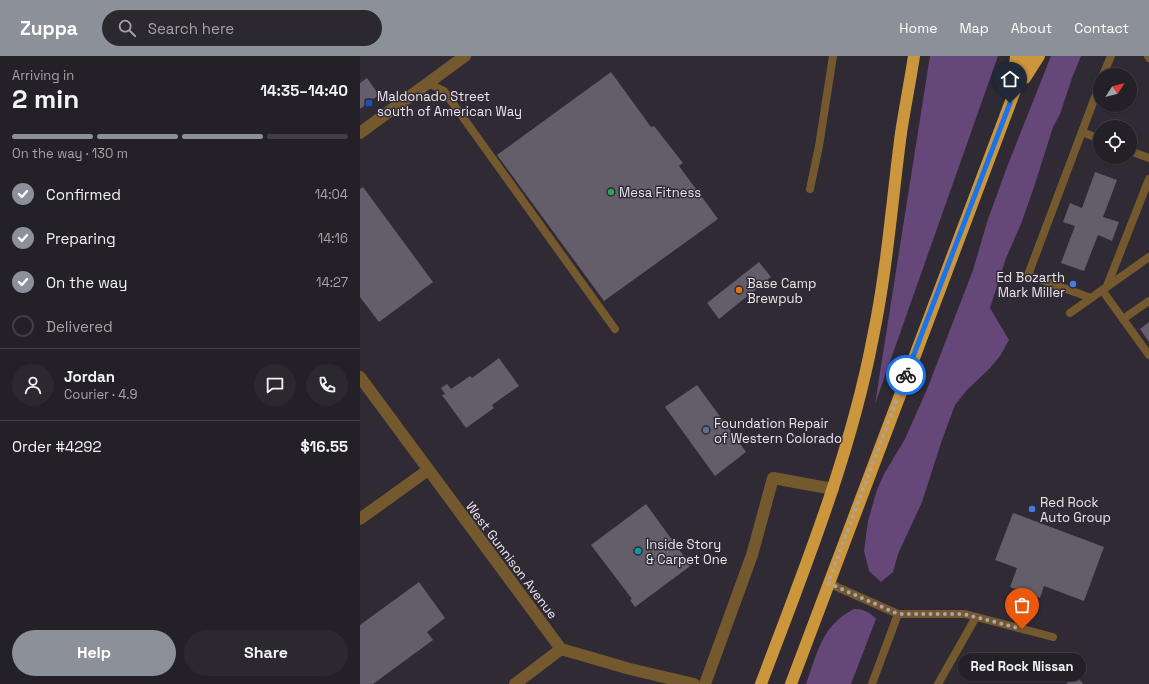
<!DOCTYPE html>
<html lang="en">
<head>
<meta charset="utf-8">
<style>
  :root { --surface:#242028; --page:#2c2830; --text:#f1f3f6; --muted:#a3a3a8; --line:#413e45; --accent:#8c9099 }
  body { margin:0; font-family:"Space Grotesk",sans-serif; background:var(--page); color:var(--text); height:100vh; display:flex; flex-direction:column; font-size:15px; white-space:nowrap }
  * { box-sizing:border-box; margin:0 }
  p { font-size:13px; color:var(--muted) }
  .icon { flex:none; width:22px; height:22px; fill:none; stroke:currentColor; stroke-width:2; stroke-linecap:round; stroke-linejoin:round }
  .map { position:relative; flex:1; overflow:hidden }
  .sheet { display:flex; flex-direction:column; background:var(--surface); width:360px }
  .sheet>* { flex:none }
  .needle { width:26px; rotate:54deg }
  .tools { position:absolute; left:733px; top:12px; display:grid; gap:8px }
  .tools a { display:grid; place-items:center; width:44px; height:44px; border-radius:50%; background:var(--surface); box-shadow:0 1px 3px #0004,0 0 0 1px var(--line); font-size:20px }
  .pin { position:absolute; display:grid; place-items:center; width:34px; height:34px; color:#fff; margin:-41px -17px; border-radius:50% 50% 50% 0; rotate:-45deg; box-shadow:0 0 4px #0007 }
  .pin .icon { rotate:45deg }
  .courier { position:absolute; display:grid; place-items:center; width:40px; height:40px; margin:-20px; border:3px solid #1a73e8; border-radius:50%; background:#fff; color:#222; box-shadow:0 1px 5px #0007 }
  .bubble { position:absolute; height:28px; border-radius:14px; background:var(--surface); box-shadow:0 1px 3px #0004,0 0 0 1px var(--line); font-size:13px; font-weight:600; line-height:28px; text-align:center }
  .overview em { font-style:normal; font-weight:600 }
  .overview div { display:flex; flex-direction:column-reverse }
  .overview { display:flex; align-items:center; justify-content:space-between; height:68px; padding:0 12px }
  h1 { font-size:26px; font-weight:600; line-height:30px }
  .bar { display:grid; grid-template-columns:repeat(4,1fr); gap:6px 4px; align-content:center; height:48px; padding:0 12px }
  .bar i { height:5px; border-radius:3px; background:var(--line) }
  .bar .on { background:var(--accent) }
  .bar p { grid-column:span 4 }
  .line { display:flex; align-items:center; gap:10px; padding:0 12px; border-top:1px solid var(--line) }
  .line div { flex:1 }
  .round { display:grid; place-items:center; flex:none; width:42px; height:42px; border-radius:21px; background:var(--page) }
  ol { padding:0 12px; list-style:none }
  li { display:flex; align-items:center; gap:12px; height:44px }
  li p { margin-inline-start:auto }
  li .icon { padding:4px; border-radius:50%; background:var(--accent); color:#fff; stroke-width:4 }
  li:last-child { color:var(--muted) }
  li i { width:22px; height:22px; border:2px solid var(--line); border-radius:50% }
  .primary-button { display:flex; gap:8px; margin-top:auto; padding:8px 12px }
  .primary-button a { flex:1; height:46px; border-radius:24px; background:var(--accent); color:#fff; font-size:16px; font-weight:600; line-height:46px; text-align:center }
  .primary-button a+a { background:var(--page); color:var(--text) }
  header { display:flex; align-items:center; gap:24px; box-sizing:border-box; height:56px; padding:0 20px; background:var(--accent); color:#fff }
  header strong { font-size:19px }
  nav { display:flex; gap:22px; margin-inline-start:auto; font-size:14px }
  .search { width:280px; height:36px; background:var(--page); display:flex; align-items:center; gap:10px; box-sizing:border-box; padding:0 14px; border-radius:22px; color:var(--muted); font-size:15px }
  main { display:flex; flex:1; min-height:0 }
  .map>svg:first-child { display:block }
  .green { fill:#664779 }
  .building { fill:#645d6a }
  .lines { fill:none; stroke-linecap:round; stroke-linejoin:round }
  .lane { stroke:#74592e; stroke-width:8 }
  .street { stroke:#74592e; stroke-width:12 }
  .highway { stroke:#cc963d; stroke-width:12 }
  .done { stroke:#a9a4ad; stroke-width:4; stroke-dasharray:0 7.2 }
  .route { stroke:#1a73e8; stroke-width:5 }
  .transit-dot { fill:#1a4fb4; stroke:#302a35; stroke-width:1.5 }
  .leisure-dot { fill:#2e9e5b; stroke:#302a35; stroke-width:1.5 }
  .shop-dot { fill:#3f7fe0; stroke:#302a35; stroke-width:1.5 }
  .food-dot { fill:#e8710a; stroke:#302a35; stroke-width:1.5 }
  .service-dot { fill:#5c6f8a; stroke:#302a35; stroke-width:1.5 }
  .culture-dot { fill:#0f9aa8; stroke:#302a35; stroke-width:1.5 }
  .labels { text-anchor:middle; stroke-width:3; stroke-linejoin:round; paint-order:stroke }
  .poi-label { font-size:13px; fill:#eae5ed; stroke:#302a35; text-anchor:start }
  .street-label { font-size:13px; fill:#eae5ed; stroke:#302a35 }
</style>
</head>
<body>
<header>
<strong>Zuppa</strong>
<div class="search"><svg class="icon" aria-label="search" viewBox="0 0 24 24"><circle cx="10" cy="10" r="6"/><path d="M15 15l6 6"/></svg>Search here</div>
<nav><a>Home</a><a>Map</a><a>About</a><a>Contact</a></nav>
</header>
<main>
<section class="sheet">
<div class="overview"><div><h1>2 min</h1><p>Arriving in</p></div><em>14:35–14:40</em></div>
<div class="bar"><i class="on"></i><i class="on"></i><i class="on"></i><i></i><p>On the way · 130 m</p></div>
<ol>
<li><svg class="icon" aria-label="check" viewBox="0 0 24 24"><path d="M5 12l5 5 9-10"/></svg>Confirmed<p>14:04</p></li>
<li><svg class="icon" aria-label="check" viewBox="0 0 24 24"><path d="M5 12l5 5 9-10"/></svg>Preparing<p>14:16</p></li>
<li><svg class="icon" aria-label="check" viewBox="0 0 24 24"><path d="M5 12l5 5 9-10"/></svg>On the way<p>14:27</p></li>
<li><i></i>Delivered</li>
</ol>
<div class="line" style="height:72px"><a class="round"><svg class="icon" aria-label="person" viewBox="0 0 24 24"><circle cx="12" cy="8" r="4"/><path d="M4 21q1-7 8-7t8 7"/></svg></a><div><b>Jordan</b><p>Courier · 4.9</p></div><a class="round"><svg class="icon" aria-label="chat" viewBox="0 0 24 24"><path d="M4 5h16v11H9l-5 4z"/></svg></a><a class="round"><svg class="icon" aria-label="phone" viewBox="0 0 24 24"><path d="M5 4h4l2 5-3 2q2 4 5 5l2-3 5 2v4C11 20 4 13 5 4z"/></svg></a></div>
<div class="line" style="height:52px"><div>Order #4292</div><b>$16.55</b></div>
<div class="primary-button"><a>Help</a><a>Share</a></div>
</section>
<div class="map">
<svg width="789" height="628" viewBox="0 0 789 628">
  <rect width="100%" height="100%" fill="#302a35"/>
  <g class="green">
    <path d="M570,0H638L515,348Z"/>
    <path d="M691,0H721L712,22L700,58L693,71L674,131L661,168L646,202L630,252L649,284L640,300L630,312L607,334L595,349L582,384L562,446L538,498L533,516L521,526L509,515L504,495L508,465L517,434L524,418L545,383L568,331L613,214L628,163L647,111Z"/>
    <path d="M494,553C503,553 510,556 516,563L491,628H446C458,596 461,570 494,553Z"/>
  </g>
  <g class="building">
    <path d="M251,16L291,71L294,70L323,107L319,110L358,163L244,245L137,99Z"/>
    <path d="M7,22L19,39L0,53V27Z"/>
    <path d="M735,116L757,124L743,161L759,166L752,185L738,179L724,215L701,207L715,170L703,166L710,147L722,152Z"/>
    <path d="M3,131L73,226L19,266L0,241V133Z"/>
    <path d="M399,206L411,221L359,263L347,247Z"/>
    <path d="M789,266V286L780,273Z"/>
    <path d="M139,302L159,330L132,349L134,352L106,372L82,339L85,338L81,332L87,328L91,333L110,320L112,322Z"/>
    <path d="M337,329L386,396L355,420L305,351Z"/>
    <path d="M286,448L326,503L328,501L333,508L275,551L270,544L272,543L231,489Z"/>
    <path d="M653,457L744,491L724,545L684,530L680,542L650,531L657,512L635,504Z"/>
    <path d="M59,526L85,562L67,576L73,584L13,628H0V569Z"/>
    <path d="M717,620L723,628H706Z"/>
  </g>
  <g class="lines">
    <g class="lane">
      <path d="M788,0L789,2"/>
      <path d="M743,19L751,0"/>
      <path d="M68,27L84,35L255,273"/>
      <path d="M722,76L740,83"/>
      <path d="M770,95L789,102"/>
      <path d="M450,133L459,90L473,0"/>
      <path d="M747,230L789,123"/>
      <path d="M742,234L789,299"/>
      <path d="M731,242L668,219L740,28"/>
      <path d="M710,257L789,201"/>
      <path d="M763,263L789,245"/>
      <path d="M468,527L538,558L512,628"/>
      <path d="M538,558H605L693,581"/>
      <path d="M578,628L616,561"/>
    </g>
    <g class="street">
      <path d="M0,77L105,0"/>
      <path d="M0,321L201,593L270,613L334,628"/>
      <path d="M0,463L68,414"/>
      <path d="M155,628L201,593"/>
      <path d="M345,628L392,499L413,422L473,433"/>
    </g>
    <g class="highway">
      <path d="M665,22L679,0"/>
      <path d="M653,28L656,0"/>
      <path d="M401,628C444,514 490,401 513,281C527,214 532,145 541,77C545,51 550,26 554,0"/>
      <path d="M431,628L668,0"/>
    </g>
  </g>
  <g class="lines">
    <path class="done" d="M546,319L468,527L538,558H604L662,573"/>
    <path class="route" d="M546,319L650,47"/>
  </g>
  <rect class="transit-dot" x="5" y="43" width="8" height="8" rx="2"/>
  <circle class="leisure-dot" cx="251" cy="136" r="4"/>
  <g class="shop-dot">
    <circle cx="713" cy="228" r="4"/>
    <circle cx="672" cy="453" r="4"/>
  </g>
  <circle class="food-dot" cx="379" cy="234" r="4"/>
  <circle class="service-dot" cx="346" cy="374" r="4"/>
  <circle class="culture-dot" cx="278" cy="495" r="4"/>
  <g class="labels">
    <g class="poi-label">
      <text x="17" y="45">Maldonado Street<tspan x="17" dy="15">south of American Way</tspan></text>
      <text x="259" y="141">Mesa Fitness</text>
      <text x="705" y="226" text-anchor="end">Ed Bozarth<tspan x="705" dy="15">Mark Miller</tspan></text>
      <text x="387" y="232">Base Camp<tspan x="387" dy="15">Brewpub</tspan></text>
      <text x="354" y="372">Foundation Repair<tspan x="354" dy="15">of Western Colorado</tspan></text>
      <text x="680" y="451">Red Rock<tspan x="680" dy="15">Auto Group</tspan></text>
      <text x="286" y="493">Inside Story<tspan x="286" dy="15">&amp; Carpet One</tspan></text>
    </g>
    <g class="street-label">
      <text transform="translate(152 504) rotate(53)" y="5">West Gunnison Avenue</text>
    </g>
  </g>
</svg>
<div class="tools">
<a><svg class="needle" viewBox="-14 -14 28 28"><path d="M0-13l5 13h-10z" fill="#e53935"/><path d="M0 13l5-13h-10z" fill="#a3a3a8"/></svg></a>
<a><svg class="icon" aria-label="locate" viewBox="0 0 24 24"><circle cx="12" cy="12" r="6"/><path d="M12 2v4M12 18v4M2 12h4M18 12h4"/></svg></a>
</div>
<div class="pin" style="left:662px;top:573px;background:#ea580c"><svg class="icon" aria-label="bag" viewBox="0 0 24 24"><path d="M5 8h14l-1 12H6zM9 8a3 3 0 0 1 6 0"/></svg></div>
<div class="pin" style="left:650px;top:47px;background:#1f2937"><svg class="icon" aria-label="home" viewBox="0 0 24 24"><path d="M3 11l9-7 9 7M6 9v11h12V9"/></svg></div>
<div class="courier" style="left:546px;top:319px"><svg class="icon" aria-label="bike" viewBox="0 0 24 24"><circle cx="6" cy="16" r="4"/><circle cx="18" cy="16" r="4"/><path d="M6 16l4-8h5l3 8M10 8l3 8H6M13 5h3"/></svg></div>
<div class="bubble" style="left:598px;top:597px;width:128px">Red Rock Nissan</div>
</div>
</main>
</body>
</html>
